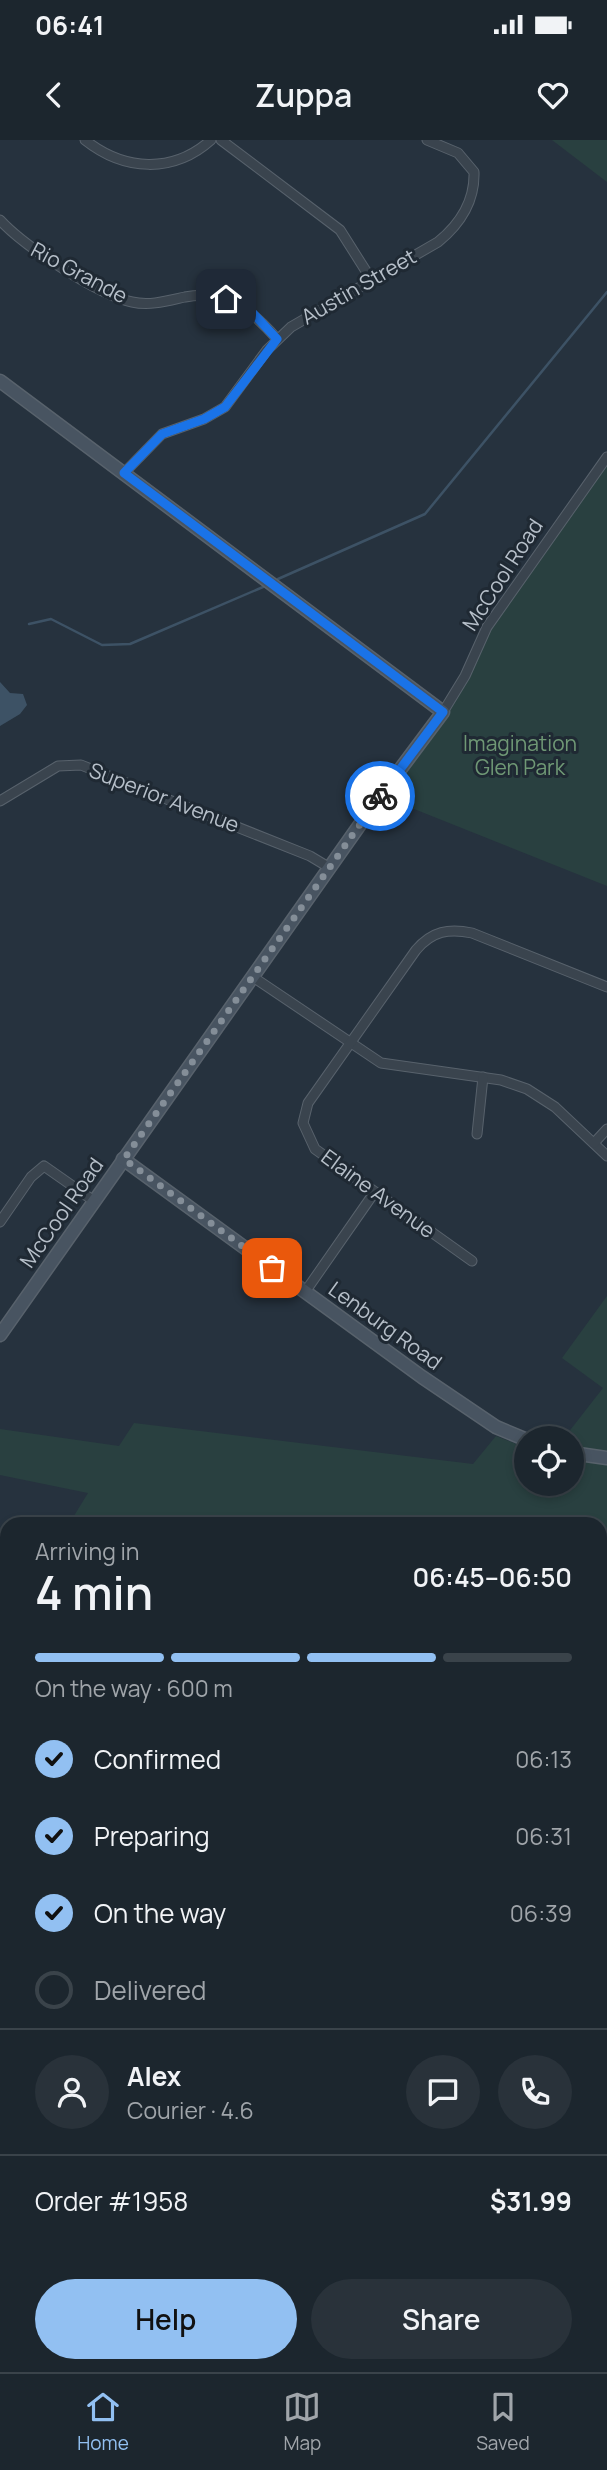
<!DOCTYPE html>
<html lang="en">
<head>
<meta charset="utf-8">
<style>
  :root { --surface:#1c262e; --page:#29323a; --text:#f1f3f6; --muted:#a0a5aa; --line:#3a434a; --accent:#92c0f2 }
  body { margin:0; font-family:Manrope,sans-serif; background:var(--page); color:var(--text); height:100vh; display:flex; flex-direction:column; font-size:26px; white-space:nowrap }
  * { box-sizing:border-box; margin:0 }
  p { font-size:23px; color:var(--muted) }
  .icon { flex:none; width:38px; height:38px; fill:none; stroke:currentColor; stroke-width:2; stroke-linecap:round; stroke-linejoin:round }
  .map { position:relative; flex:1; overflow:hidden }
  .side { position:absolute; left:0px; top:1377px; width:607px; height:856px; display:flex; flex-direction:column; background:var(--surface); border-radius:21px 21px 0 0; box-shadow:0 4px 10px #0003,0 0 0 2px var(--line) }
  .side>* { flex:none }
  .buttons { position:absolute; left:514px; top:1286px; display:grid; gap:14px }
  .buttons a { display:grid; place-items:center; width:70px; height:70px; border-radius:50%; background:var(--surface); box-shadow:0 4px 10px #0003,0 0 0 2px var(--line); font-size:35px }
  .pin { position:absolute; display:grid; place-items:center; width:60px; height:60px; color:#fff; margin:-30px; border-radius:14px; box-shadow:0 4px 10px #0006 }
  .courier { position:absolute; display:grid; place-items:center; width:70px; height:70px; margin:-35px; border:5px solid #1a73e8; border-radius:50%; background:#fff; color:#222; box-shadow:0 2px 9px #0007 }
  .headline em { font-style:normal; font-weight:600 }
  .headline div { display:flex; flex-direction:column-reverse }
  .headline { display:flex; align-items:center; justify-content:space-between; height:119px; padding:0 35px }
  h1 { font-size:46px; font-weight:600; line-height:52px }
  .bar { display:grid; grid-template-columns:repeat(4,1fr); gap:10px 7px; align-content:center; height:84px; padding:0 35px }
  .bar i { height:9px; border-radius:5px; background:var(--line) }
  .bar .on { background:var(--accent) }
  .bar p { grid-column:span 4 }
  .line { display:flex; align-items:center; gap:18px; padding:0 35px; border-top:2px solid var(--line) }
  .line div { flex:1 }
  .round { display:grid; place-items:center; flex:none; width:74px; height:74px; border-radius:37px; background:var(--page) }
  ol { padding:0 35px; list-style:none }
  li { display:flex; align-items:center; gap:21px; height:77px }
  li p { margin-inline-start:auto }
  li .icon { padding:7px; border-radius:50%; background:var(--accent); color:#111; stroke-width:4 }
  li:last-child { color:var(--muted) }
  li i { width:38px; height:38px; border:4px solid var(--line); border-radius:50% }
  .primary-button { display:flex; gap:14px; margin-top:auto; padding:14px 35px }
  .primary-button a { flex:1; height:80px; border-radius:42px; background:var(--accent); color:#111; font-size:28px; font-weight:600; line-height:80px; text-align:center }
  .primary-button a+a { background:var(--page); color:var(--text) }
  .status { display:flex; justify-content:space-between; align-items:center; height:49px; padding:0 35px; background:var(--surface); direction:ltr }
  .status svg { height:19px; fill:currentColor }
  header { display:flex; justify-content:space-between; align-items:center; height:91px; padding:0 35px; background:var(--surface); font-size:32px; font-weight:600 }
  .dock { display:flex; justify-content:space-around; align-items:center; height:98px; border-top:2px solid var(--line); background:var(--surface); font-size:19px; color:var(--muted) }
  .dock a { display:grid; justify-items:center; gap:4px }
  .dock .on { color:var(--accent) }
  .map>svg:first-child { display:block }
  .green { fill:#294040 }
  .water { fill:#3d5265 }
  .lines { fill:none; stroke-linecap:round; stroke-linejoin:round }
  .stream { stroke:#3d5265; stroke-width:2.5 }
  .river { stroke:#3d5265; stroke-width:16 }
  .street-casing { stroke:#58626c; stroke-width:11 }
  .secondary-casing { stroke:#58626c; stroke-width:15 }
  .street { stroke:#3a444e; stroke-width:9 }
  .secondary { stroke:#485461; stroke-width:12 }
  .rail-casing { stroke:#5d6975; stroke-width:5 }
  .rail { stroke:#1f2933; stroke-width:2.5; stroke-dasharray:8; stroke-linecap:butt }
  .done { stroke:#848e98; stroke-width:7; stroke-dasharray:0 12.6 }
  .route { stroke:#1a73e8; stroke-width:9 }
  .labels { text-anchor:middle; stroke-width:6; stroke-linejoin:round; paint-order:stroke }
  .street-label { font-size:21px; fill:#b6bfc9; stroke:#1f2933 }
  .park-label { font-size:21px; fill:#6f9875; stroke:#1f2933 }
</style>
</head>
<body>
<div class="status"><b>06:41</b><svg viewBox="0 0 49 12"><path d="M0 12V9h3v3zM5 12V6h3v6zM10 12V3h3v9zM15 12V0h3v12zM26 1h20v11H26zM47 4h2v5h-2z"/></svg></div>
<header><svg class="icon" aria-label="back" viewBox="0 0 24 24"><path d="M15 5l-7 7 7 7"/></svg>Zuppa<svg class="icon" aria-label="heart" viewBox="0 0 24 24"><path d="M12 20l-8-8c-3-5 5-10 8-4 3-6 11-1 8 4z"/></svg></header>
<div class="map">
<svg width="607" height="2232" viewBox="0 0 607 2232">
  <rect width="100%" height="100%" fill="#26323e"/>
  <g class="green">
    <path d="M552,0H607V42Z"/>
    <path d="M607,325V746L384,657L470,536L489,491Z"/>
    <path d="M607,1156V2232H591L586,2226H600V1384H69L88,1353L0,1335V1289L119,1306L134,1283L473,1324L496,1296L527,1308V1344H572V1298H564L603,1248L562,1218Z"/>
    <path d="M7,1781V2040L0,2034V1851Z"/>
    <path d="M7,2143V2226H520L525,2232H0V2153Z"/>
  </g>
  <path class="water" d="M0,542L10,553L23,554L27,565L20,574L0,586Z"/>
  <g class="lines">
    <g class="stream">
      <path d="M278,439L425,374L607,152"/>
      <path d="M29,484L51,479L102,505L130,504L263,447"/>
    </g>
    <g class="river">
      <path d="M600,1920L607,1914"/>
      <path d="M372,2232L375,2226"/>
    </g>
    <defs>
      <g id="street">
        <path d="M85,0C124,31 173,34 211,0"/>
        <path d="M221,0L340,90L371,139"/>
        <path d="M0,80C24,106 98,155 132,162C150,166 167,161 185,157C226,149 252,170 277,199"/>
        <path d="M124,333L162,294L204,279L225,267L267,210L291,187L438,102C460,84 475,62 474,32L458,13L427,0"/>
        <path d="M443,572L465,536L487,487L607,317"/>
        <path d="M0,661L58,626L81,625L310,716L330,728"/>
        <path d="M253,837L381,923L501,940L527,949L555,967L607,1016"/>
        <path d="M477,994L483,937"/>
        <path d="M594,1003L607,989"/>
        <path d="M0,1082L31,1037L44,1026L94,1061"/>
        <path d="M472,1121L315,1009L303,983L308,963L416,810C432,791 449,788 472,793L607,847"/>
        <path d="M305,1152L374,1053"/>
      </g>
      <g id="secondary">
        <path d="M0,241L443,572L378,659L0,1195"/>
        <path d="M123,1019L422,1237L496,1287L527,1300"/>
        <path d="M572,1313L607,1318"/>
      </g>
    </defs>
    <use href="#street" class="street-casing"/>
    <use href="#secondary" class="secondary-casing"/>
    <use href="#street" class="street"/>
    <use href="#secondary" class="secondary"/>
    <defs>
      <g id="rail">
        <path d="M0,1551L7,1560"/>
        <path d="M552,2226L557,2232"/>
      </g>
    </defs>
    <use href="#rail" class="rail-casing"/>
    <use href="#rail" class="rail"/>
  </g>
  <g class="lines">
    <path class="done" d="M272,1128L124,1019L380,656"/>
    <path class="route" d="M226,159L250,170L277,199L225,267L204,279L162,294L124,333L443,572L380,656"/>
  </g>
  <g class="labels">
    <g class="street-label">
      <text transform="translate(79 133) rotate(28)" y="7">Rio Grande</text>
      <text transform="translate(359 147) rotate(-30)" y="7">Austin Street</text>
      <text transform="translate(503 435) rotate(-57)" y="7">McCool Road</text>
      <text transform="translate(164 658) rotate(21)" y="7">Superior Avenue</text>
      <text transform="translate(378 1054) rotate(36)" y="7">Elaine Avenue</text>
      <text transform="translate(62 1073) rotate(-55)" y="7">McCool Road</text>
      <text transform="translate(385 1186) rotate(36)" y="7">Lenburg Road</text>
    </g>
    <g class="park-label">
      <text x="520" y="611">Imagination<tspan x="520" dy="24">Glen Park</tspan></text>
    </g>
  </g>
</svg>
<div class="buttons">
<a><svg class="icon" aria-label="locate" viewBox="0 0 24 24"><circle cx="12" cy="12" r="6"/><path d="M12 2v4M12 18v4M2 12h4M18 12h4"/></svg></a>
</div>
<div class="pin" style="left:272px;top:1128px;background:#ea580c"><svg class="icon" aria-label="bag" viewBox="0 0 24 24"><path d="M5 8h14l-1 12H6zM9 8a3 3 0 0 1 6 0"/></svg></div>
<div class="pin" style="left:226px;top:159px;background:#1f2937"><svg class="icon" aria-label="home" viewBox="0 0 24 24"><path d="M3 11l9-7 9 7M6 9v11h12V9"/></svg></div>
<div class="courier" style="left:380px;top:656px"><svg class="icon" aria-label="bike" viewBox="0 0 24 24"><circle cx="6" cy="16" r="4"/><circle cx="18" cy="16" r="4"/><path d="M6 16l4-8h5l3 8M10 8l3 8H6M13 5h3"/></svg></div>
<section class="side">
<div class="headline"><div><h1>4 min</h1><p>Arriving in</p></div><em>06:45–06:50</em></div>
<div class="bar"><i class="on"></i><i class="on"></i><i class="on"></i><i></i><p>On the way · 600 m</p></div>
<ol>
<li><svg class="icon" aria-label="check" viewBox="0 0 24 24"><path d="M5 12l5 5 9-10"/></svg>Confirmed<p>06:13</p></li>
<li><svg class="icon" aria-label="check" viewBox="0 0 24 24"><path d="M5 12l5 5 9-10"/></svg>Preparing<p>06:31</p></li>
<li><svg class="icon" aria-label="check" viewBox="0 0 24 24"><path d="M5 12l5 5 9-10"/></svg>On the way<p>06:39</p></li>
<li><i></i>Delivered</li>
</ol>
<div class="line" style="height:126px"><a class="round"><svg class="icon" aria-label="person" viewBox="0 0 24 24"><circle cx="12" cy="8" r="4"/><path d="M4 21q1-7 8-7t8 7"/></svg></a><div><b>Alex</b><p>Courier · 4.6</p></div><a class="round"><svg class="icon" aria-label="chat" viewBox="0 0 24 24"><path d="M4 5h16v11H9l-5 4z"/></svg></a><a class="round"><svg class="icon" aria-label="phone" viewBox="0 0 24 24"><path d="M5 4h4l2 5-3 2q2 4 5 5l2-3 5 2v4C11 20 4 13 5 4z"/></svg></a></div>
<div class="line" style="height:91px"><div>Order #1958</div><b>$31.99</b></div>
<div class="primary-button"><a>Help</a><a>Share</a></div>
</section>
</div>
<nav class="dock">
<a class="on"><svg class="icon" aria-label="home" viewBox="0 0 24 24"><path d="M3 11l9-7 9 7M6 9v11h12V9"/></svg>Home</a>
<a><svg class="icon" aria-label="map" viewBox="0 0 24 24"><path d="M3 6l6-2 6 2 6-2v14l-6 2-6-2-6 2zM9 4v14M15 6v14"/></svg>Map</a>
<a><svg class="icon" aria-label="saved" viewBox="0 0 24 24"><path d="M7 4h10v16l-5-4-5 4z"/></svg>Saved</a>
</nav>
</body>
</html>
